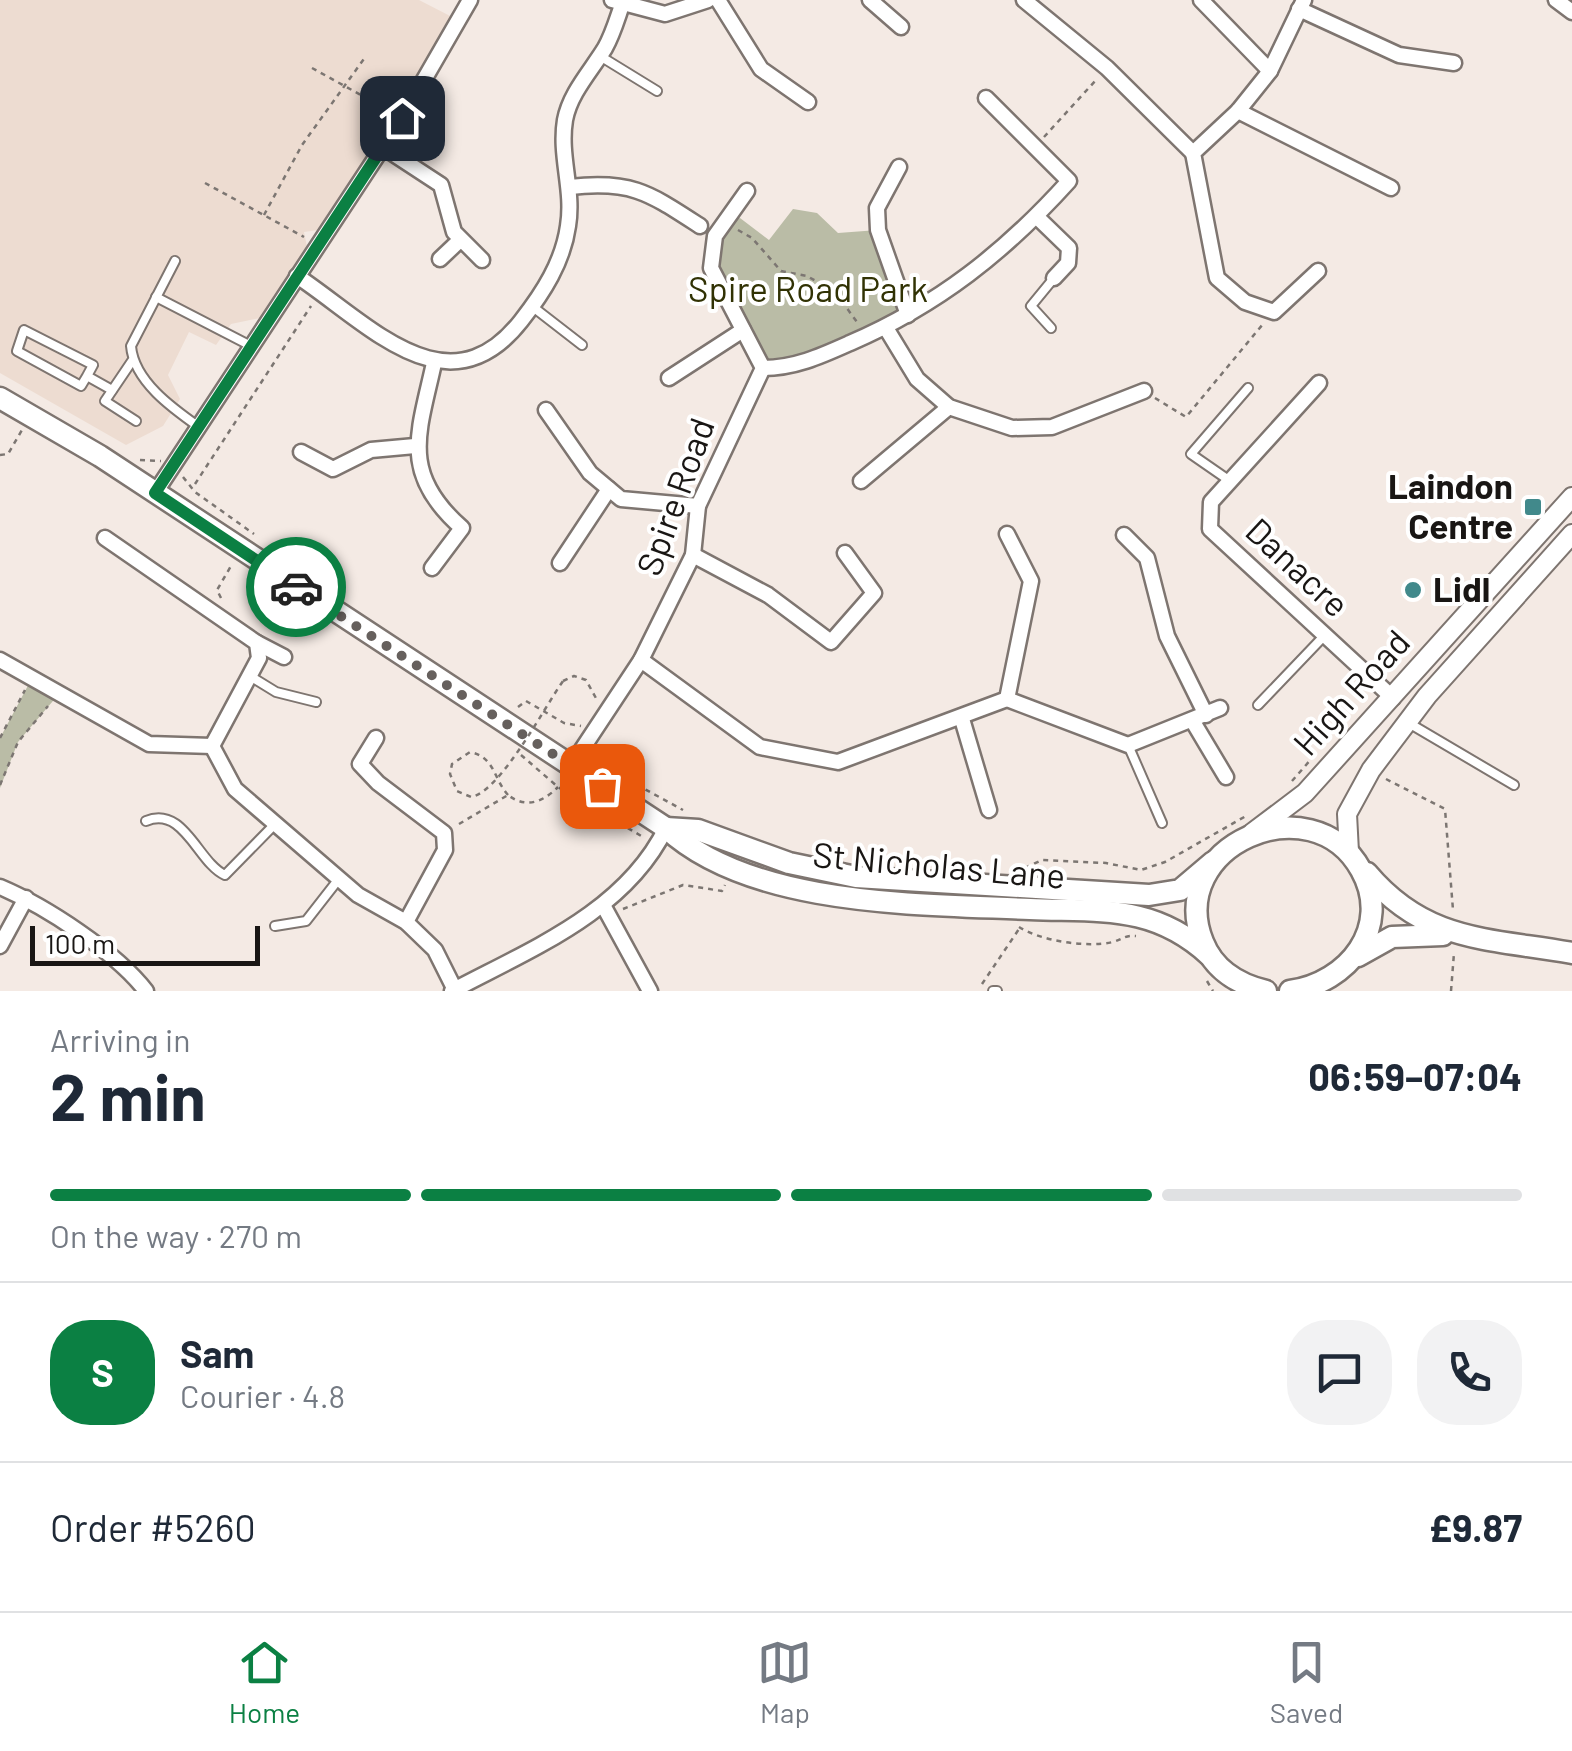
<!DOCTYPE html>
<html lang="en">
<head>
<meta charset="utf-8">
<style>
  :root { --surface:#fff; --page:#f2f2f3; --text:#1f2937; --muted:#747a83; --line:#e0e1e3; --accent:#0b8043 }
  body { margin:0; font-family:Barlow,sans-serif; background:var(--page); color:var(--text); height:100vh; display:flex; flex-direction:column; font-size:38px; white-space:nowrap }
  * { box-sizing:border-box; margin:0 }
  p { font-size:32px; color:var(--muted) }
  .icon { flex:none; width:55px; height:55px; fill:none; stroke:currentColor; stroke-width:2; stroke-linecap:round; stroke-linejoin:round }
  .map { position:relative; height:991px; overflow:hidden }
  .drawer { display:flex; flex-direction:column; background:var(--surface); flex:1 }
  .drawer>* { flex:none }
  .scale { position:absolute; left:30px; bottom:25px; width:230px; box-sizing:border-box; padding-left:10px; border:5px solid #191614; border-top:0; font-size:28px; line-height:35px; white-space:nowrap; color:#191614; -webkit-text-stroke:8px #fff; paint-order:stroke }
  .pin { position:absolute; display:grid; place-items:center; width:85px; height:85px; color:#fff; margin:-42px; border-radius:20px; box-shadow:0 5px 15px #0006 }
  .courier { position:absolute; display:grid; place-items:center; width:100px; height:100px; margin:-50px; border:8px solid #0b8043; border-radius:50%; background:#fff; color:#222; box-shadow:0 2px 12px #0007 }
  .head em { font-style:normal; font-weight:700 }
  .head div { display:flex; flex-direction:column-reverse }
  .head { display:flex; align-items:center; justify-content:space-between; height:170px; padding:0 50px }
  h1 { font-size:65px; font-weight:700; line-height:75px }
  .bar { display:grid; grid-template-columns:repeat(4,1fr); gap:15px 10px; align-content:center; height:120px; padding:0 50px }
  .bar i { height:12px; border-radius:8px; background:var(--line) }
  .bar .selected { background:var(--accent) }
  .bar p { grid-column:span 4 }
  .line { display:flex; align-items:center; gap:25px; padding:0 50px; border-top:2px solid var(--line) }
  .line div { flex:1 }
  .round { display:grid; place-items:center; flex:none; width:105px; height:105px; border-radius:40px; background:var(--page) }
  .tab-bar { display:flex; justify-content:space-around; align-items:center; height:140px; border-top:2px solid var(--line); background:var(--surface); font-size:28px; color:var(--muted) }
  .tab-bar a { display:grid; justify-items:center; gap:5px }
  .tab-bar .selected { color:var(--accent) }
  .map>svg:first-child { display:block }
  .built { fill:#eddcd1 }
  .green { fill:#babca6 }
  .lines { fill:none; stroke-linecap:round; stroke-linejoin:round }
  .service-casing { stroke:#7e7570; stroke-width:12 }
  .minor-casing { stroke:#7e7570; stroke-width:19 }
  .tertiary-casing { stroke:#7e7570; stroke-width:22 }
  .secondary-casing { stroke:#7e7570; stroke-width:25 }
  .path { stroke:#7c7672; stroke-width:2.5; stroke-dasharray:5 5; stroke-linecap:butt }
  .service { stroke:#fff; stroke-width:8 }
  .minor { stroke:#fff; stroke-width:14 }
  .tertiary { stroke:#fff; stroke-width:18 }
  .secondary { stroke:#fff; stroke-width:20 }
  .path-bridge { stroke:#7c7672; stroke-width:2.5; stroke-dasharray:5 5; stroke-linecap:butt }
  .done { stroke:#66605d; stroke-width:10; stroke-dasharray:0 18 }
  .route { stroke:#0b8043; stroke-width:12 }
  .poi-dot { fill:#41898b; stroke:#fff; stroke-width:4 }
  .labels { text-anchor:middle; stroke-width:8; stroke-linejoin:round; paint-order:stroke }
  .park-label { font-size:35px; fill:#313204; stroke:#fff }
  .poi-label { font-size:35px; font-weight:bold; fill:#191614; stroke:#fff; text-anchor:end }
  .street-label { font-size:35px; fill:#191614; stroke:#fff }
</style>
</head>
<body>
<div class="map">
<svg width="1572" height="991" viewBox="0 0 1572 991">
  <rect width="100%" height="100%" fill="#f4eae4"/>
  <path class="built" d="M0,0H419L454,18L402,101L387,105L391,118L318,230L304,232L307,247L260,318L231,324L216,345L189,332L168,375L180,399L163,426L126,445L0,373Z"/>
  <g class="green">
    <path d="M793,209L817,213L838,233L878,230L908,315L865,337L763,368L711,268L721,224L740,218L769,240Z"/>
    <path d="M32,678L58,695L18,742L0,788V738Z"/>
  </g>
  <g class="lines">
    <defs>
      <g id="service">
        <path d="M600,56L657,91"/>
        <path d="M175,261L131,346C134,381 172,408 199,427"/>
        <path d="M156,297L251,346"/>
        <path d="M533,307L582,345"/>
        <path d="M1051,328L1031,306L1054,278"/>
        <path d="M132,361L105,401L136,421"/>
        <path d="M87,376L81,386L17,351L24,330L93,365L87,376L112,390"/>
        <path d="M1230,481L1191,454L1248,388"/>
        <path d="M250,676L276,692L316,702"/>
        <path d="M1258,705L1324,636"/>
        <path d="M1407,722L1514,785"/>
        <path d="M1128,745L1162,823"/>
        <path d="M146,821C184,805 198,863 225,875L276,823"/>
        <path d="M275,926L306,921L338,880"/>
        <path d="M993,991H997"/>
      </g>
      <g id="minor">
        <path d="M612,0L665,14L708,0"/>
        <path d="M718,0L761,69L808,102"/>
        <path d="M870,0L901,27"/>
        <path d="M1024,0L1107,68L1193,153"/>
        <path d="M1201,0L1270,71"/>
        <path d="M1304,0L1270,71L1238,111L1193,153L1217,278L1245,302L1274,312L1318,271"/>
        <path d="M1556,0L1572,12"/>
        <path d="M1299,9L1399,55L1454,63"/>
        <path d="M1238,111L1391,188"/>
        <path d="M383,147L441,185L454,232L482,260"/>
        <path d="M899,167L877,208L878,230L908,315"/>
        <path d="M570,187C632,180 649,193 700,226"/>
        <path d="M1037,217L1069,248L1068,263L1054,278"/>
        <path d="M440,259L459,241"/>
        <path d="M297,276C369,324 448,414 521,321C543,293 563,262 568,226C574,190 559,156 565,120C570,93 591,71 605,48C613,34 617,19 622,5"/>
        <path d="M886,328L917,379L949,407L1012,428L1052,427L1144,391"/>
        <path d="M763,368C795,368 821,356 850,343C938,305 1005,252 1069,181L986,98"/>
        <path d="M669,378L743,330"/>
        <path d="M1319,383L1211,502L1210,529L1393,698"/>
        <path d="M546,410L590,473L621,499L698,506"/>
        <path d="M301,452L333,469L371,450L415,446"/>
        <path d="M861,481L949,407"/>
        <path d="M155,493L402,118L470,0"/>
        <path d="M1124,535L1147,558L1167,636L1206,715"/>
        <path d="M105,538L257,643L259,658L212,746L235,789L358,895L406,922L435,950L455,990"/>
        <path d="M693,555L768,595L831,642L874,593L845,553"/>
        <path d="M560,563L609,489"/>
        <path d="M432,568L462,528C399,473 419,432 434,363"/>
        <path d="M257,643L284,657"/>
        <path d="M0,660L149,744L212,746"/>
        <path d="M641,660L760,747L838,762L1007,699L1031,581L1007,534"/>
        <path d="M1007,699L1128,745L1220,708"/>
        <path d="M962,719L989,810"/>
        <path d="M1192,720L1226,777"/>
        <path d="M376,738L360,764L378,783L444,833L445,850L406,922"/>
        <path d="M571,766L641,660L693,555L698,506L763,368L711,268L715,236L747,191"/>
        <path d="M0,887C45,906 116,952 146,991"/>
        <path d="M603,905L650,991"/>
        <path d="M0,946L26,898"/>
        <path d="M452,991C531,949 625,912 666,828"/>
      </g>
      <g id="tertiary">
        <path d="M1252,833L1305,793L1572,497"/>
        <path d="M1349,852L1347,814L1371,770L1427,696L1572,534"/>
      </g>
      <g id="secondary">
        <path d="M0,398L100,456L666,828C751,907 920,904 1030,909C1101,912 1153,904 1209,955"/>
        <path d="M666,828L698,830L789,863L856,877L1149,895L1180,890L1213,862"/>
        <path d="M1367,873C1426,943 1489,938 1572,953"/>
        <path d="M1358,956L1392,937L1443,935"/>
        <path d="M1266,991C1237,984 1214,970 1203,942C1164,846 1312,781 1361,870C1393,927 1348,983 1290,991"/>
      </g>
    </defs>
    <use href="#service" class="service-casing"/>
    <use href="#minor" class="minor-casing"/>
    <use href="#tertiary" class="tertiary-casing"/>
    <use href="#secondary" class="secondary-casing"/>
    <g class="path">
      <path d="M312,68L388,110"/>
      <path d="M1044,137L1096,80"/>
      <path d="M205,183L304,237"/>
      <path d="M264,215L302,145L366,56"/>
      <path d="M738,230L752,238L781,271L807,276L835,292L857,322"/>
      <path d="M1155,398L1186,417L1263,324"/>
      <path d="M0,455L8,454L22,430"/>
      <path d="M140,460L161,461"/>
      <path d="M183,477L195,492L254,534"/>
      <path d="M195,484L311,306"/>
      <path d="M221,598L217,590L231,566"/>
      <path d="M563,681L574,676L586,680L597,700"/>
      <path d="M518,707L526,701L564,723L581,726"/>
      <path d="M0,738L25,690"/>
      <path d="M521,755L558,787L643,837"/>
      <path d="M1386,779L1445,809L1453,910"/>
      <path d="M628,780L683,810"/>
      <path d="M1292,781L1313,757"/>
      <path d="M0,785L18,742L48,706"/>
      <path d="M459,824L508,795C526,809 543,802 558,787"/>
      <path d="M1025,868L1042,860L1106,863L1141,870L1165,862L1246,816"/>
      <path d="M623,909L683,885L722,891L725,885"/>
      <path d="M1019,927C1041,941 1086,948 1113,942C1123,939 1125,935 1136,936"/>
      <path d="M1207,981L1213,991"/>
      <path d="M982,984L1019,929"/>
      <path d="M1451,991L1454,953"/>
    </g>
    <use href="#service" class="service"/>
    <use href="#minor" class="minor"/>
    <use href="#tertiary" class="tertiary"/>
    <use href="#secondary" class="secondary"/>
    <path class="path-bridge" d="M508,795C493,778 495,757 470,752L452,764L450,774L457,791L471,797C500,792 544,708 563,681"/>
  </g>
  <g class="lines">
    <path class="done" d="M296,587L602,786"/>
    <path class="route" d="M296,587L155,493L402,118"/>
  </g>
  <g class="poi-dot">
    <rect x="1523" y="497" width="20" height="20" rx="5"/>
    <circle cx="1413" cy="590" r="10"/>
  </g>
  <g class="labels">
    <g class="park-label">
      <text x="808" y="302">Spire Road Park</text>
    </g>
    <g class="poi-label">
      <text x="1513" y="499">Laindon<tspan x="1513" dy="40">Centre</tspan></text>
      <text x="1433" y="602" text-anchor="start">Lidl</text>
    </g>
    <g class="street-label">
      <text transform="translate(676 497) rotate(-70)" y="12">Spire Road</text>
      <text transform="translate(1297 568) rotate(43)" y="12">Danacre</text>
      <text transform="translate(1352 693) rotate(-48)" y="12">High Road</text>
      <text transform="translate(939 866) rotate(5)" y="12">St Nicholas Lane</text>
    </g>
  </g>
</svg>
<div class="scale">100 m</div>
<div class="pin" style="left:602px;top:786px;background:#ea580c"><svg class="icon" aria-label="bag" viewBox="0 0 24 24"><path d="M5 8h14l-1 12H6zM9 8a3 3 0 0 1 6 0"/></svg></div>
<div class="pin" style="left:402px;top:118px;background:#1f2937"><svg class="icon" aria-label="home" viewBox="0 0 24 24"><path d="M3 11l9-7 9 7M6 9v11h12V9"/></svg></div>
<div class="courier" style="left:296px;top:587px"><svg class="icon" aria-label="car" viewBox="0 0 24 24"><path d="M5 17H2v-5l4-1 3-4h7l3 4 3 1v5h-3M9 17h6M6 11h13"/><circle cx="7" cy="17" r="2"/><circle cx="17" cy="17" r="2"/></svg></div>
</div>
<section class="drawer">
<div class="head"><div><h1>2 min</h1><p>Arriving in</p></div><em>06:59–07:04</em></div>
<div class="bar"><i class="selected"></i><i class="selected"></i><i class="selected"></i><i></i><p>On the way · 270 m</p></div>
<div class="line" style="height:180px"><b class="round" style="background:var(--accent);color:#fff">S</b><div><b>Sam</b><p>Courier · 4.8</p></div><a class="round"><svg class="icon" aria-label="chat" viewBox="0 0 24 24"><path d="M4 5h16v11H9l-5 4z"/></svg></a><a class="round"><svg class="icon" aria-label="phone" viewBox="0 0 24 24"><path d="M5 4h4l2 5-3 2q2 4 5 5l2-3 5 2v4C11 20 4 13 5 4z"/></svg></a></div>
<div class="line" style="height:130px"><div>Order #5260</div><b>£9.87</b></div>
</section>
<nav class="tab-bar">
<a class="selected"><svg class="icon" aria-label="home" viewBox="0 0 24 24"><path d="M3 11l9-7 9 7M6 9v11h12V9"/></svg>Home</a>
<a><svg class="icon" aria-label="map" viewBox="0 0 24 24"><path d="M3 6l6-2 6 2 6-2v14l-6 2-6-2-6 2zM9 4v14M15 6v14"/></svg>Map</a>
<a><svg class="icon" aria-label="saved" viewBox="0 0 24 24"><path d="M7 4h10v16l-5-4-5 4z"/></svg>Saved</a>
</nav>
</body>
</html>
